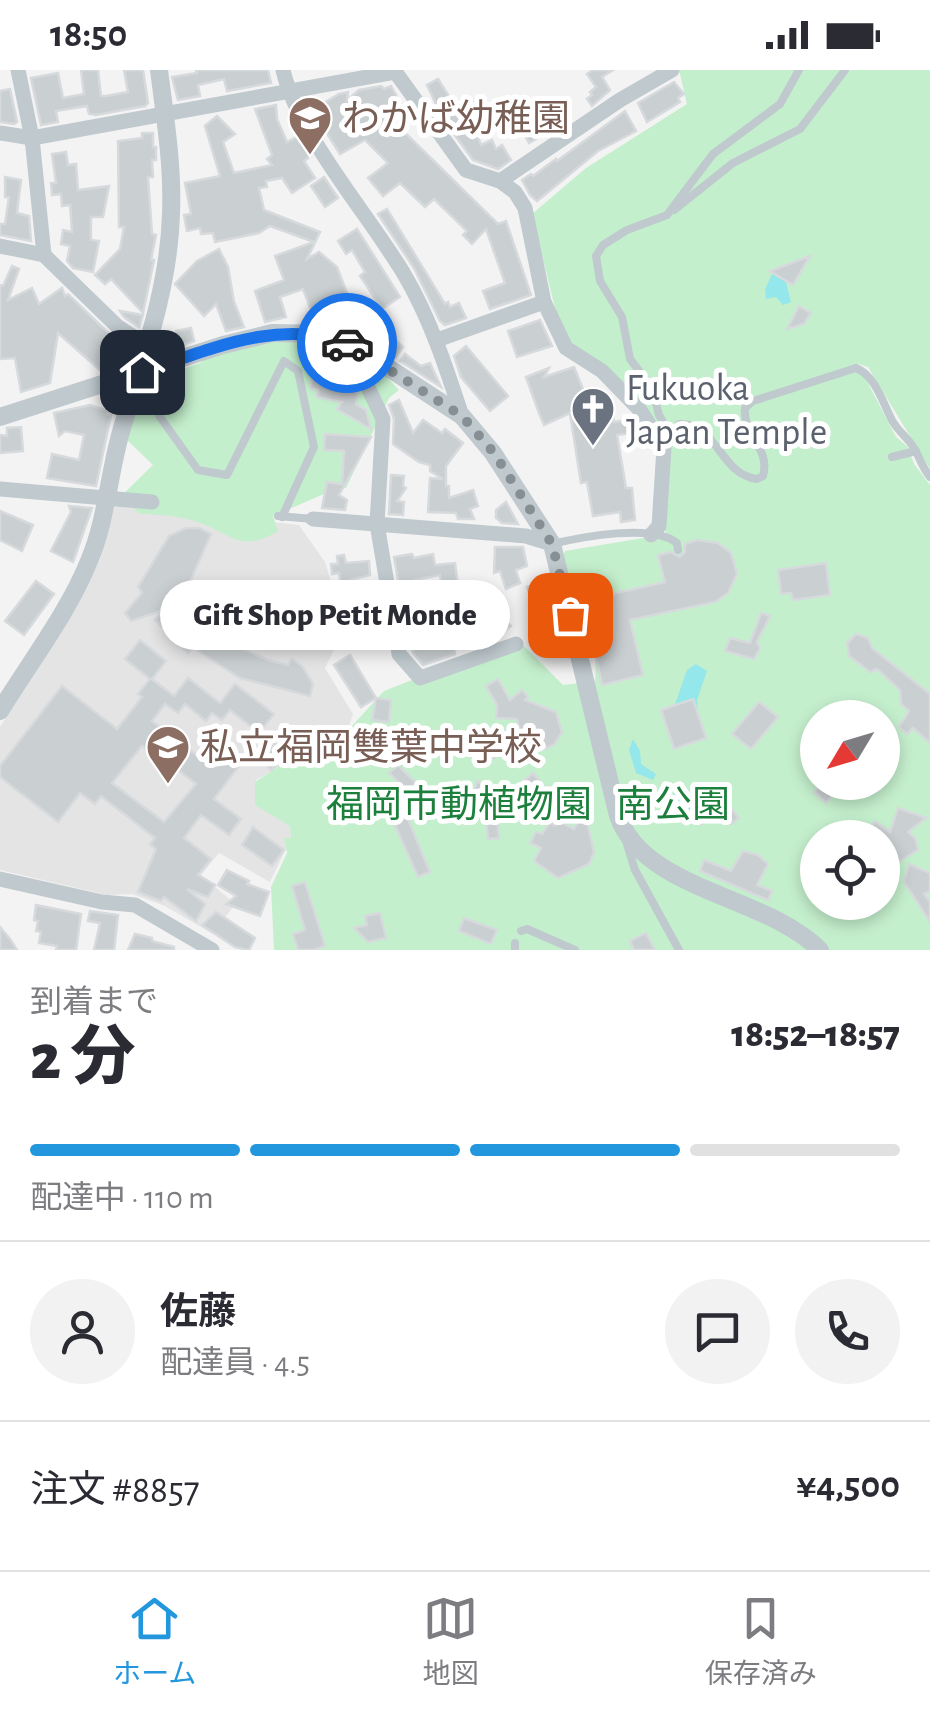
<!DOCTYPE html>
<html lang="ja">
<head>
<meta charset="utf-8">
<style>
  :root { --surface:#fff; --page:#f2f2f3; --text:#2b2b33; --muted:#7c7c81; --line:#e1e1e2; --accent:#2397de }
  body { margin:0; font-family:"Alegreya Sans","Noto Sans JP",sans-serif; background:var(--page); color:var(--text); height:100vh; display:flex; flex-direction:column; font-size:38px; white-space:nowrap }
  * { box-sizing:border-box; margin:0 }
  p { font-size:32px; color:var(--muted) }
  .icon { flex:none; width:55px; height:55px; fill:none; stroke:currentColor; stroke-width:2; stroke-linecap:round; stroke-linejoin:round }
  .map { position:relative; height:880px; overflow:hidden }
  .drawer { display:flex; flex-direction:column; background:var(--surface); flex:1 }
  .drawer>* { flex:none }
  .needle { width:65px; rotate:232deg }
  .fabs { position:absolute; left:800px; top:630px; display:grid; gap:20px }
  .fabs a { display:grid; place-items:center; width:100px; height:100px; border-radius:50%; background:var(--surface); box-shadow:0 5px 15px #0003; font-size:50px }
  .pin { position:absolute; display:grid; place-items:center; width:85px; height:85px; color:#fff; margin:-42px; border-radius:20px; box-shadow:0 5px 15px #0006 }
  .courier { position:absolute; display:grid; place-items:center; width:100px; height:100px; margin:-50px; border:8px solid #1a73e8; border-radius:50%; background:#fff; color:#222; box-shadow:0 2px 12px #0007 }
  .bubble { position:absolute; height:70px; border-radius:35px; background:var(--surface); box-shadow:0 5px 15px #0003; font-size:32px; font-weight:800; line-height:70px; text-align:center }
  .head em { font-style:normal; font-weight:800 }
  .head div { display:flex; flex-direction:column-reverse }
  .head { display:flex; align-items:center; justify-content:space-between; height:170px; padding:0 30px }
  h1 { font-size:65px; font-weight:800; line-height:75px }
  .bar { display:grid; grid-template-columns:repeat(4,1fr); gap:15px 10px; align-content:center; height:120px; padding:0 30px }
  .bar i { height:12px; border-radius:8px; background:var(--line) }
  .bar .current { background:var(--accent) }
  .bar p { grid-column:span 4 }
  .line { display:flex; align-items:center; gap:25px; padding:0 30px; border-top:2px solid var(--line) }
  .line div { flex:1 }
  .round { display:grid; place-items:center; flex:none; width:105px; height:105px; border-radius:52px; background:var(--page) }
  .status { display:flex; justify-content:space-between; align-items:center; height:70px; padding:0 50px; background:var(--surface); direction:ltr }
  .status svg { height:28px; fill:currentColor }
  .dock { display:flex; justify-content:space-around; align-items:center; height:140px; border-top:2px solid var(--line); background:var(--surface); font-size:28px; color:var(--muted) }
  .dock a { display:grid; justify-items:center; gap:5px }
  .dock .current { color:var(--accent) }
  .map>svg:first-child { display:block }
  .education { fill:#e5e4e4 }
  .green { fill:#c4efcd; fill-rule:evenodd }
  .water { fill:#94e7ea }
  .building { fill:#cacfd1; stroke:#d7dadd; stroke-width:2.5; fill-rule:evenodd }
  .lines { fill:none; stroke-linecap:round; stroke-linejoin:round }
  .service { stroke:#bfc9ce; stroke-width:8 }
  .minor { stroke:#bfc9ce; stroke-width:15 }
  .tertiary { stroke:#bfc9ce; stroke-width:18 }
  .done { stroke:#868f93; stroke-width:10; stroke-dasharray:0 18 }
  .route { stroke:#1a73e8; stroke-width:12 }
  .labels { text-anchor:middle; stroke-width:10; stroke-linejoin:round; paint-order:stroke }
  .education-label { font-size:38px; fill:#785e54; stroke:#fff; text-anchor:start }
  .worship-label { font-size:38px; fill:#5b616d; stroke:#fff; text-anchor:start }
  .park-label { font-size:38px; fill:#1c803c; stroke:#fff }
</style>
</head>
<body>
<div class="status"><b>18:50</b><svg viewBox="0 0 49 12"><path d="M0 12V9h3v3zM5 12V6h3v6zM10 12V3h3v9zM15 12V0h3v12zM26 1h20v11H26zM47 4h2v5h-2z"/></svg></div>
<div class="map">
<svg width="930" height="880" viewBox="0 0 930 880">
  <rect width="100%" height="100%" fill="#f4f3f3"/>
  <path class="education" d="M115,435L299,455L325,492L351,576L334,580L325,598L353,644L344,671L319,700L287,693L256,710L255,734L290,755L291,768L270,812L219,783L201,805L235,834L213,864L165,836L132,824L107,825L0,800V657L85,519L100,489Z"/>
  <g class="green">
    <path d="M679,0H930V399L868,297L858,294L896,367L908,377L914,394L930,415V880H274L271,817L287,783L284,768H291L290,756L255,735V712L288,690L317,694L384,621L435,601L522,574L563,615L595,611C600,569 574,527 562,487L565,481L667,464L661,453L668,378L569,275L557,246L532,144L586,98L687,34ZM818,648H882V712H818ZM818,768H882V832H818Z"/>
    <path d="M339,243L375,248L368,287L399,320L389,328L346,418H338L273,446L278,461C237,487 226,457 187,449C171,445 154,445 138,443L122,425L153,395L123,366L144,312L200,293L220,277Z"/>
  </g>
  <g class="water">
    <path d="M772,204L786,212L791,232L783,235L776,227L766,229L765,219Z"/>
    <path d="M696,594L707,601L697,630L698,644L672,643L687,600Z"/>
    <path d="M633,669L640,681L641,694L656,704L653,710L636,703L629,680Z"/>
    <path d="M687,721L692,736L683,751L675,753L669,725Z"/>
  </g>
  <g class="building">
    <path d="M81,0H98L101,26H106L128,22L124,0H143L148,33L145,36L96,45L89,44L87,36L56,41L58,52L41,55L31,8L58,3L63,28L84,24Z"/>
    <path d="M196,0H268L271,13L227,21L224,9L198,15L200,26L178,30L172,7L197,3Z"/>
    <path d="M593,0H613L602,7L610,20L592,36L587,29L592,25L590,22L596,17L587,4Z"/>
    <path d="M438,9L457,39L475,29L484,47L473,53L481,75L492,70L496,79L502,75L511,90L498,99L473,90L443,49L427,15Z"/>
    <path d="M674,12L684,24L678,28L680,32L647,52L638,33Z"/>
    <path d="M381,16L384,19L391,16L407,45L394,52L498,154L506,151L531,225L490,239L483,221L505,213L486,159L472,174L463,165L467,161L434,129L425,137L400,113L383,126L368,108L388,93L365,70L340,84L312,40L339,24L348,22L347,30L359,20Z"/>
    <path d="M10,19L17,52L14,54L0,52V21Z"/>
    <path d="M556,28L570,49L529,73L516,48L532,39L534,43Z"/>
    <path d="M276,35L277,49L287,72L299,66L311,86L304,91L315,108L292,123L282,108L266,111L267,117L259,118L264,140L320,162L307,189L319,182L337,197L350,231L403,277L396,287L368,266L366,268L350,259L352,256L338,243L315,251L303,219L280,227L286,247L265,252L255,221L284,210L275,186L314,172L270,156L259,163L215,172L213,163L201,164L200,158L187,161L184,145L191,144L185,113L220,106L205,56L217,46L235,64L223,72L234,103L272,95L267,89L272,85L255,39Z"/>
    <path d="M625,41L636,61L598,81L537,131L530,125L522,110L531,104L533,106L556,89L557,91Z"/>
    <path d="M142,63H153V77H156V90H152L153,107H148L152,164L156,165L151,190H154L143,243L111,209L105,214L95,205L120,179L124,157H119L118,71L142,68Z"/>
    <path d="M66,82L68,95L76,94L78,120L109,116L103,147H91V170L99,171L93,202L73,198L67,191L70,176L61,174L63,160L72,162L70,135L62,136L61,124L52,125L51,113H56L52,84Z"/>
    <path d="M5,107L21,110L17,143L29,146L31,171L0,165V154H5L9,127H5Z"/>
    <path d="M324,107L338,128L325,137L311,116Z"/>
    <path d="M387,139L445,234L448,232L450,237L459,233L466,248L445,255L440,251L414,198L378,144Z"/>
    <path d="M357,159L400,227L382,239L360,206L365,202L352,180L346,184L338,171Z"/>
    <path d="M219,179L228,197L234,232L244,257L226,261L216,234L204,246L175,214L197,191Z"/>
    <path d="M810,186L793,215L770,201Z"/>
    <path d="M12,196L19,199L8,230L32,218L39,234L62,218L65,226L68,224L122,276L132,280L129,292L101,301L58,263L50,313L21,322L15,288L0,289V215L3,216Z"/>
    <path d="M799,236L811,243L804,254L787,259Z"/>
    <path d="M120,241L143,245L139,257L124,247Z"/>
    <path d="M540,250L552,276L517,287L508,261Z"/>
    <path d="M191,258L194,271L179,276L176,261Z"/>
    <path d="M466,276L508,326L490,341L461,307L454,286Z"/>
    <path d="M318,277L331,280L328,291L344,294L340,313L358,323L356,334L366,340L371,359L337,339L342,332L317,327L318,320L310,318Z"/>
    <path d="M405,284L421,296L430,293L441,317L400,291Z"/>
    <path d="M574,297L591,339L611,336L614,352L629,350L631,363L617,365L626,418H632L635,450L621,452L620,442L593,446L587,412L581,413L570,343L544,355L539,343L526,307L549,298L544,307Z"/>
    <path d="M399,330L413,363L423,350L442,363L445,359L463,373L446,396V416H449V428L473,420L478,436L470,439L474,449H458L456,443L428,442L430,408L443,409L430,401V395L419,392L393,374L394,349L389,335Z"/>
    <path d="M90,335L108,341L107,344L111,345L96,416L47,408L52,384L79,390L84,365L65,361L59,366L54,343Z"/>
    <path d="M21,357L23,381L0,383V365L7,366V358Z"/>
    <path d="M325,364L371,367L339,425L347,430L345,440L322,438L327,412L342,414L344,381L324,380Z"/>
    <path d="M391,405L404,406L403,416L406,418L397,431L404,432L403,445L389,444Z"/>
    <path d="M506,432L518,454L502,453L496,448V440Z"/>
    <path d="M69,436L92,438L73,492L51,481L71,442Z"/>
    <path d="M0,441L33,455L22,481L0,470Z"/>
    <path d="M186,458H199L211,464L186,521L223,540L221,542L232,549L221,567L232,574L268,590L288,595L292,589L303,597L313,614L310,626L240,608L193,578L188,583L155,550L163,540L131,551L125,543L142,523L138,517L169,466Z"/>
    <path d="M697,470L718,473L731,483L737,504L728,523L715,532L630,550L643,605L602,615L585,530L665,512L658,485L671,482L680,487L685,482V474Z"/>
    <path d="M495,477H523L527,496L516,500L520,513L506,519L500,501L494,503Z"/>
    <path d="M412,484L414,488L433,484L435,495L455,493L458,516L480,512L483,527L511,556L490,571L456,534L459,561H455V584L423,595L413,583L409,566L441,557L438,536L444,535L440,505L415,510L419,530L406,532L412,555L406,557L394,487Z"/>
    <path d="M344,485L346,493L369,491L370,505L350,510L357,537L379,532L383,558L366,562L363,546L347,549L339,503L332,504L331,494H338L337,486Z"/>
    <path d="M826,493L830,525L793,530L791,523L781,524L778,500Z"/>
    <path d="M36,511L54,524L24,565L5,551Z"/>
    <path d="M547,512L560,559L545,562L541,554L532,556L529,534L532,532L527,517Z"/>
    <path d="M761,543L770,546L757,572L760,578L754,589L725,581L730,568L750,573Z"/>
    <path d="M856,564L868,568L872,578L930,624V673L913,658L907,664L899,657L909,641L901,634L900,620L877,599L870,602L849,586L847,573Z"/>
    <path d="M140,570L166,591L152,609L174,626L188,608L220,633L235,614L274,644L259,663L230,640L222,650L212,643L206,651L185,634L178,643L165,634L152,651L211,696L228,674L245,688L214,729L241,749L229,765L201,745L184,768L211,789L198,805L215,815L208,827L187,819L205,834L196,851L164,827L161,831L138,822L156,779L150,774L155,768L101,726L95,734L80,723L58,752L0,707V696L62,616L117,659L142,627L138,624L150,609L125,589ZM142,676L149,682L151,679L196,714L164,752L112,713Z"/>
    <path d="M350,585L376,628L361,637L334,595Z"/>
    <path d="M498,609L510,630L522,620L528,627L525,630L556,642L562,662L554,675L541,680L533,678L522,670L517,649L496,648L497,635L486,616Z"/>
    <path d="M376,628L391,630L389,652L372,650Z"/>
    <path d="M693,629L706,668L674,679L661,640Z"/>
    <path d="M759,632L778,647L751,679L732,664Z"/>
    <path d="M276,672L288,685L271,700L263,691Z"/>
    <path d="M479,672L496,674L494,688L477,686Z"/>
    <path d="M398,695L416,713L407,721L389,703Z"/>
    <path d="M533,703L563,738L551,747L574,759L578,752H587L594,782L589,794L558,808L534,791L541,778L530,773L536,762L542,764L550,753L556,756L520,714Z"/>
    <path d="M477,711L501,724L502,729L496,737L473,726Z"/>
    <path d="M822,712H845L826,733L814,722Z"/>
    <path d="M703,719L708,742L702,754L691,751L696,740L692,721Z"/>
    <path d="M722,727L739,748L731,754L714,734Z"/>
    <path d="M898,738L926,748L908,762L915,768L918,780L892,796L882,780V768L867,761L875,751L890,762Z"/>
    <path d="M407,747L430,802L418,807L394,753Z"/>
    <path d="M497,747L499,768L488,769L486,748Z"/>
    <path d="M253,757L284,780L272,796L242,775Z"/>
    <path d="M743,781L758,785L768,794L757,815L772,821L768,830L700,801L704,790L731,801Z"/>
    <path d="M909,794L930,803V821L924,824L930,832V852L904,812Z"/>
    <path d="M227,800L249,811L247,814L269,822L260,846L226,834L236,826L218,815Z"/>
    <path d="M305,812L325,876L314,880H298L293,864L305,860L292,816Z"/>
    <path d="M36,835L81,844L76,880H56L57,876L39,873L41,862L36,861L38,851L34,850Z"/>
    <path d="M90,841L118,845L114,880H94L100,853L88,851Z"/>
    <path d="M216,842L255,868L249,880L235,877L202,855Z"/>
    <path d="M380,843L386,868L368,872L354,858L367,855L365,846Z"/>
    <path d="M464,848L497,860L491,874L459,861Z"/>
    <path d="M0,857L10,869L17,880H0Z"/>
    <path d="M646,863L655,880H634L630,871Z"/>
    <path d="M135,864L152,868V871L174,877V880H128Z"/>
  </g>
  <g class="lines">
    <g class="service">
      <path d="M674,140L733,93L800,59L845,0"/>
      <path d="M142,302L160,347L198,400L227,405L284,291L298,301L314,377L282,447"/>
      <path d="M671,367L659,345L652,318L630,289L622,247L600,211L596,186L603,175L627,160L667,145L713,84L780,34L799,0"/>
      <path d="M668,368L679,354C717,352 720,405 757,409L763,406C771,378 742,364 745,338L753,331L856,298C876,306 883,334 893,352C899,362 908,368 914,378C920,388 922,397 930,407"/>
      <path d="M892,387L916,381"/>
      <path d="M278,446L313,449"/>
      <path d="M552,474C581,467 653,453 677,473L678,480"/>
      <path d="M626,771L635,800L679,880"/>
      <path d="M521,861L527,859L575,880"/>
      <path d="M515,873V880"/>
    </g>
    <g class="minor">
      <path d="M18,0L32,68L44,185"/>
      <path d="M283,0C298,65 369,145 404,204C430,248 446,297 462,346"/>
      <path d="M394,0L466,100L500,111L515,122L525,138L544,232L437,270"/>
      <path d="M0,63L32,68L395,2"/>
      <path d="M500,111L620,30L672,0"/>
      <path d="M0,176L44,185L117,256L149,277"/>
      <path d="M544,232L566,278L602,301L640,340L664,378L659,456L651,465"/>
      <path d="M355,276L356,292L383,349L377,454L399,584L420,608L516,574"/>
      <path d="M0,419L152,432"/>
      <path d="M313,449L526,466L552,474"/>
      <path d="M0,809L102,832L135,835L212,880"/>
    </g>
    <g class="tertiary">
      <path d="M0,347L223,275L272,263L323,264L355,276L462,346L493,383L552,474L618,746C645,821 765,825 820,880"/>
      <path d="M0,641C30,592 68,543 89,491C107,449 109,401 122,358C143,288 169,218 171,144C173,95 165,48 159,0"/>
    </g>
  </g>
  <g class="lines">
    <path class="done" d="M347,273L462,346L494,383L552,474L570,545"/>
    <path class="route" d="M142,302C209,280 277,248 347,273"/>
  </g>
  <defs>
    <symbol id="school-pin" viewBox="-11 -11 22 30"><path d="M0 17L-7.5 6A9.5 9.5 0 1 1 7.5 6Z" fill="#8d6e63" stroke="#fff"/><path d="M0-5L7-2L0 1L-7-2ZM-4 1L0 2.5L4 1V4Q0 6-4 4Z" fill="#fff"/></symbol>
    <symbol id="church-pin" viewBox="-11 -11 22 30"><path d="M0 17L-7.5 6A9.5 9.5 0 1 1 7.5 6Z" fill="#6b7280" stroke="#fff"/><path d="M-1.2-6h2.4v3.5h3.3v2.4h-3.3V6h-2.4V-.1h-3.3v-2.4h3.3Z" fill="#fff"/></symbol>
  </defs>
  <g fill-rule="evenodd">
    <use href="#school-pin" x="285" y="23" width="50" height="68"/>
    <use href="#church-pin" x="568" y="314" width="50" height="68"/>
    <use href="#school-pin" x="143" y="652" width="50" height="68"/>
  </g>
  <g class="labels">
    <g class="education-label">
      <text x="342" y="61">わかば幼稚園</text>
      <text x="200" y="690">私立福岡雙葉中学校</text>
    </g>
    <g class="worship-label">
      <text x="626" y="330">Fukuoka<tspan x="626" dy="44">Japan Temple</tspan></text>
    </g>
    <g class="park-label">
      <text x="459" y="747">福岡市動植物園</text>
      <text x="673" y="747">南公園</text>
    </g>
  </g>
</svg>
<div class="fabs">
<a><svg class="needle" viewBox="-14 -14 28 28"><path d="M0-13l5 13h-10z" fill="#e53935"/><path d="M0 13l5-13h-10z" fill="#7c7c81"/></svg></a>
<a><svg class="icon" aria-label="locate" viewBox="0 0 24 24"><circle cx="12" cy="12" r="6"/><path d="M12 2v4M12 18v4M2 12h4M18 12h4"/></svg></a>
</div>
<div class="pin" style="left:570px;top:545px;background:#ea580c"><svg class="icon" aria-label="bag" viewBox="0 0 24 24"><path d="M5 8h14l-1 12H6zM9 8a3 3 0 0 1 6 0"/></svg></div>
<div class="pin" style="left:142px;top:302px;background:#1f2937"><svg class="icon" aria-label="home" viewBox="0 0 24 24"><path d="M3 11l9-7 9 7M6 9v11h12V9"/></svg></div>
<div class="courier" style="left:347px;top:273px"><svg class="icon" aria-label="car" viewBox="0 0 24 24"><path d="M5 17H2v-5l4-1 3-4h7l3 4 3 1v5h-3M9 17h6M6 11h13"/><circle cx="7" cy="17" r="2"/><circle cx="17" cy="17" r="2"/></svg></div>
<div class="bubble" style="left:160px;top:510px;width:350px">Gift Shop Petit Monde</div>
</div>
<section class="drawer">
<div class="head"><div><h1>2 分</h1><p>到着まで</p></div><em>18:52–18:57</em></div>
<div class="bar"><i class="current"></i><i class="current"></i><i class="current"></i><i></i><p>配達中 · 110 m</p></div>
<div class="line" style="height:180px"><a class="round"><svg class="icon" aria-label="person" viewBox="0 0 24 24"><circle cx="12" cy="8" r="4"/><path d="M4 21q1-7 8-7t8 7"/></svg></a><div><b>佐藤</b><p>配達員 · 4.5</p></div><a class="round"><svg class="icon" aria-label="chat" viewBox="0 0 24 24"><path d="M4 5h16v11H9l-5 4z"/></svg></a><a class="round"><svg class="icon" aria-label="phone" viewBox="0 0 24 24"><path d="M5 4h4l2 5-3 2q2 4 5 5l2-3 5 2v4C11 20 4 13 5 4z"/></svg></a></div>
<div class="line" style="height:130px"><div>注文 #8857</div><b>¥4,500</b></div>
</section>
<nav class="dock">
<a class="current"><svg class="icon" aria-label="home" viewBox="0 0 24 24"><path d="M3 11l9-7 9 7M6 9v11h12V9"/></svg>ホーム</a>
<a><svg class="icon" aria-label="map" viewBox="0 0 24 24"><path d="M3 6l6-2 6 2 6-2v14l-6 2-6-2-6 2zM9 4v14M15 6v14"/></svg>地図</a>
<a><svg class="icon" aria-label="saved" viewBox="0 0 24 24"><path d="M7 4h10v16l-5-4-5 4z"/></svg>保存済み</a>
</nav>
</body>
</html>
